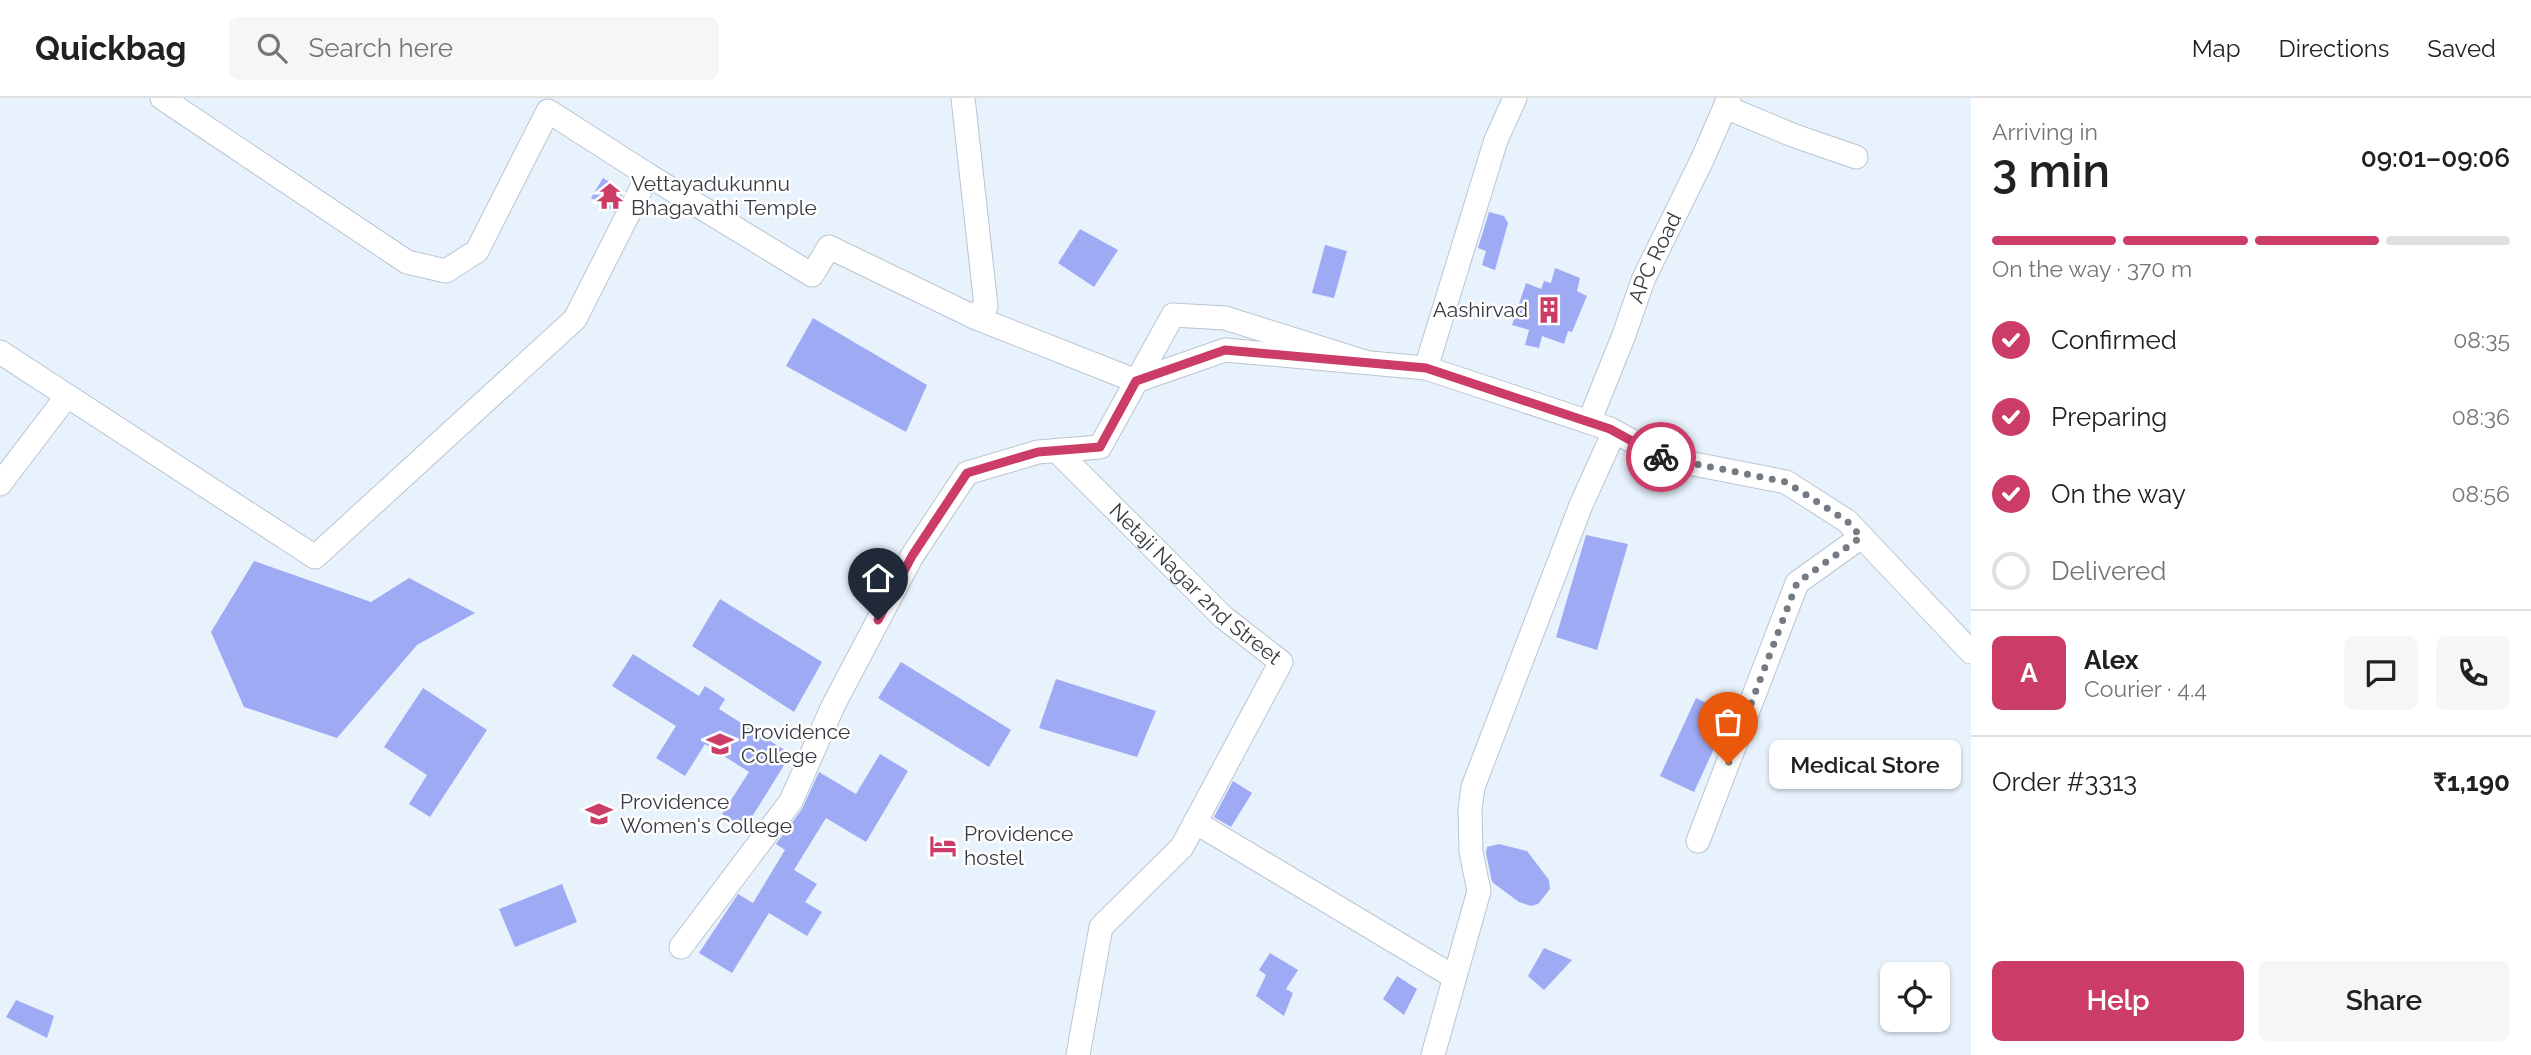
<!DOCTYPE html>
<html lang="en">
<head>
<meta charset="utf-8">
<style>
  :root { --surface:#fff; --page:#f6f6f6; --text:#202124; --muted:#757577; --line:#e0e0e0; --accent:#cb3c67 }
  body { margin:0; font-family:Raleway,sans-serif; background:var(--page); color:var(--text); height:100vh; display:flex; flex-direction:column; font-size:26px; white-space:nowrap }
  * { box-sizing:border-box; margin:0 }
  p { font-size:23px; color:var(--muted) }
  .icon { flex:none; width:38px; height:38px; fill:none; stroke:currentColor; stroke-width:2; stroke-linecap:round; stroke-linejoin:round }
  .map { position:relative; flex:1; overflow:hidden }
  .sheet { display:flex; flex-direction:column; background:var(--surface); width:560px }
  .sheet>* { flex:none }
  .controls { position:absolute; left:1880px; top:864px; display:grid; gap:14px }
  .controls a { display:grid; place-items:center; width:70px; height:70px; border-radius:10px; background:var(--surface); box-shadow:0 2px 5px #0004; font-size:35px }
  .pin { position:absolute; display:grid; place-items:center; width:60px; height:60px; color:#fff; margin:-72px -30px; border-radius:50% 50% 50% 0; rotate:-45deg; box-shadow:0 0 7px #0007 }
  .pin .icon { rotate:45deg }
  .courier { position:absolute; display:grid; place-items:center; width:70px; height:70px; margin:-35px; border:5px solid #cb3c67; border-radius:50%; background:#fff; color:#222; box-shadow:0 2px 9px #0007 }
  .bubble { position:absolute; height:49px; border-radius:10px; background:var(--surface); box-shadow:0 2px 5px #0004; font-size:23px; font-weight:600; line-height:49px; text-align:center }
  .head em { font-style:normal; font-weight:600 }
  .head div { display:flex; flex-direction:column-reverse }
  .head { display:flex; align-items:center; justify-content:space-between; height:119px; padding:0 21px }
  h1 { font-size:46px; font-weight:600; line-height:52px }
  .bar { display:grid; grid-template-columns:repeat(4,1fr); gap:10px 7px; align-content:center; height:84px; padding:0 21px }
  .bar i { height:9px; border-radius:5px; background:var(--line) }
  .bar .current { background:var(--accent) }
  .bar p { grid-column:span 4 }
  .line { display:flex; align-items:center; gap:18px; padding:0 21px; border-top:2px solid var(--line) }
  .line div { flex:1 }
  .round { display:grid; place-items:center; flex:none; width:74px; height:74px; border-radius:10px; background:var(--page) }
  ol { padding:0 21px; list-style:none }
  li { display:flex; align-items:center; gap:21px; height:77px }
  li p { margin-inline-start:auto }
  li .icon { padding:7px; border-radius:50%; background:var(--accent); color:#fff; stroke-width:4 }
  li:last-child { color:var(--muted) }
  li i { width:38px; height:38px; border:4px solid var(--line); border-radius:50% }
  .cta { display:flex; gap:14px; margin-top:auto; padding:14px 21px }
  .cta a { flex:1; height:80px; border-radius:10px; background:var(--accent); color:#fff; font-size:28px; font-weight:600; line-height:80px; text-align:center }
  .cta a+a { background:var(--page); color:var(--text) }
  header { display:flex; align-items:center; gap:42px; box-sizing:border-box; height:98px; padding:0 35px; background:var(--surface); border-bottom:2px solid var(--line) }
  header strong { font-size:33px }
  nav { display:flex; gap:38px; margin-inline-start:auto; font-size:24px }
  .search { width:490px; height:63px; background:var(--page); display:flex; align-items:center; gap:18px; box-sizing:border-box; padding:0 24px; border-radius:10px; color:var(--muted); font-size:26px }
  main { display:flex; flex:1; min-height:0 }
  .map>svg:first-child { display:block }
  .building { fill:#9eaaf4 }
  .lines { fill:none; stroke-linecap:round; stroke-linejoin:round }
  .minor-casing { stroke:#b9c5d2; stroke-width:25 }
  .minor { stroke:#fff; stroke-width:23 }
  .done { stroke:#757b83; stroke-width:7; stroke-dasharray:0 12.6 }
  .route { stroke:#cb3c67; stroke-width:9 }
  .labels { text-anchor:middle; stroke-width:5; stroke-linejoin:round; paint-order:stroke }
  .poi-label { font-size:21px; fill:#373b41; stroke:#fefefe; text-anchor:start }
  .street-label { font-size:21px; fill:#373b41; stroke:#fefefe }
</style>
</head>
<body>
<header>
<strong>Quickbag</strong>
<div class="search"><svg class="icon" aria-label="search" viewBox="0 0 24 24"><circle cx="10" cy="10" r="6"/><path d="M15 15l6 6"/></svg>Search here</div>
<nav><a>Map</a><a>Directions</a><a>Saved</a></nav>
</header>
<main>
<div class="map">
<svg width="1971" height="957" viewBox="0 0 1971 957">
  <rect width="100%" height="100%" fill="#e8f2fd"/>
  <g class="building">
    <path d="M603,80L624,93L614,114L591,100Z"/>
    <path d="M1489,114L1504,118L1508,125L1495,172L1482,167L1486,153L1478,150Z"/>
    <path d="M1080,131L1118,152L1094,189L1058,165Z"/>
    <path d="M1325,147L1347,153L1334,200L1312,195Z"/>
    <path d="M1555,170L1580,180L1577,193L1587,198L1572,234L1568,233L1564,246L1542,238L1539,250L1525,247L1529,232L1512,227L1526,185L1541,191L1544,183L1551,185Z"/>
    <path d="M813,220L927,287L906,334L786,268Z"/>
    <path d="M1586,437L1628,446L1597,552L1556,539Z"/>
    <path d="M254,463L371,504L409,480L475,515L417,547L337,640L244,609L211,534Z"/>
    <path d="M720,501L822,564L794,614L692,548Z"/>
    <path d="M633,556L699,598L705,588L725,601L719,611L791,656L745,730L722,716L749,674L705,646L685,678L656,660L676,628L612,588Z"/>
    <path d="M901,564L1011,632L989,669L878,600Z"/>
    <path d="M1056,581L1156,613L1137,659L1039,630Z"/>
    <path d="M423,590L487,632L430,719L409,706L427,677L384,649Z"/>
    <path d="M1696,600L1730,616L1694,694L1660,678Z"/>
    <path d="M880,656L908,673L866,744L826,720L794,772L817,786L805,804L822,814L807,838L769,815L732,875L699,855L738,796L753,805L785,752L776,746L802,711L819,674L856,696Z"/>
    <path d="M1233,683L1252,695L1231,729L1214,719Z"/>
    <path d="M1499,746L1527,753L1549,782L1550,791L1538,806L1531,808L1519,804L1492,784L1486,755L1487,749Z"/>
    <path d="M562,786L577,824L515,849L499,811Z"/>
    <path d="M1544,850L1572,862L1544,892L1528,878Z"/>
    <path d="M1270,855L1298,872L1286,891L1293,895L1284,918L1256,898L1266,877L1259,872Z"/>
    <path d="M1397,878L1417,891L1404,917L1383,901Z"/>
    <path d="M16,902L54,918L47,940L6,919Z"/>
  </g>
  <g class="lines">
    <defs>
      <g id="minor">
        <path d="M162,0L407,164L446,173L477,153L548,13L648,77"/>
        <path d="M1725,9L1795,38L1856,59"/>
        <path d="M974,219L1136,283"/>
        <path d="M0,254L315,459L575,221L648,77L812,177L829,149L974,219L986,208L963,0"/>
        <path d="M1426,270L1496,42L1515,0"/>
        <path d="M1136,283L1225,252L1426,270L1610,331L1663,360L1786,384L1847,423L1971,554"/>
        <path id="s1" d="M1589,324L1624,237L1643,182L1702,62L1729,0"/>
        <path id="s2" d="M1057,353L1223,519L1281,564L1182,749L1101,829L1078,957"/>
        <path d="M0,386L67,298"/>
        <path d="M1195,724L1454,879"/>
        <path d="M1698,743L1797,485L1861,439"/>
        <path d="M681,849L791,703L833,608L912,458L967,375L1038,354L1100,349L1173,217L1225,220L1365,264"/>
        <path d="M1433,957L1479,793L1471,754L1470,711L1473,689L1581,407L1614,334"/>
      </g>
    </defs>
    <use href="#minor" class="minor-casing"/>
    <use href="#minor" class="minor"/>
  </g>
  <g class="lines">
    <path class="done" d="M1661,359L1786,384L1847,423L1861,439L1797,485L1728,666"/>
    <path class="route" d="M878,522L912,458L967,375L1038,354L1100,349L1136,283L1225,252L1426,270L1610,331L1661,359"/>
  </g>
  <defs>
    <symbol id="temple-bare" viewBox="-9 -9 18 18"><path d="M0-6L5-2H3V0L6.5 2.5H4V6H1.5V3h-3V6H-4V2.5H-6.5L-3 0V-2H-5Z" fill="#cb3c67" stroke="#fefefe" stroke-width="2.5" paint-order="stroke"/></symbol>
    <symbol id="building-bare" viewBox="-9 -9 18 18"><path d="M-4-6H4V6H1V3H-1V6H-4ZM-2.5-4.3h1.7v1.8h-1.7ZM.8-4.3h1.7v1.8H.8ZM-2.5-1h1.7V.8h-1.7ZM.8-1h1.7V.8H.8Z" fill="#cb3c67" stroke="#fefefe" stroke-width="2.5" paint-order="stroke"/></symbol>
    <symbol id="university-bare" viewBox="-9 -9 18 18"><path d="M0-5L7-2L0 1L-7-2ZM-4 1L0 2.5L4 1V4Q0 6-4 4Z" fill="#cb3c67" stroke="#fefefe" stroke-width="2.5" paint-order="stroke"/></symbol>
    <symbol id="hotel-bare" viewBox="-9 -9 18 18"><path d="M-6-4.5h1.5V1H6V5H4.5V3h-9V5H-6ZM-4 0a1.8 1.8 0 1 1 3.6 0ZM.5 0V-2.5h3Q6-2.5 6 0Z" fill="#cb3c67" stroke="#fefefe" stroke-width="2.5" paint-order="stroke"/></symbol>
  </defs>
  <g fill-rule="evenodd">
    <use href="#temple-bare" x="591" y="79" width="38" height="38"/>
    <use href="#building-bare" x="1530" y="193" width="38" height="38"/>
    <use href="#university-bare" x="701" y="627" width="38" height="38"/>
    <use href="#university-bare" x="580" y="697" width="38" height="38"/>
    <use href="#hotel-bare" x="924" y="729" width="38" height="38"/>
  </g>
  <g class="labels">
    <g class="poi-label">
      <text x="631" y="93">Vettayadukunnu<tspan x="631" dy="24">Bhagavathi Temple</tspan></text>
      <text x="1528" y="219" text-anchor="end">Aashirvad</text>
      <text x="741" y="641">Providence<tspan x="741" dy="24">College</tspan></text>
      <text x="620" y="711">Providence<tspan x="620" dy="24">Women's College</tspan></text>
      <text x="964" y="743">Providence<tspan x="964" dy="24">hostel</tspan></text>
    </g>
    <g class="street-label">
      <text dy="7" stroke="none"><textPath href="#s1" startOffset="177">APC Road</textPath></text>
      <text dy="7" stroke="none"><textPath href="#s2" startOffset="192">Netaji Nagar 2nd Street</textPath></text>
    </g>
  </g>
</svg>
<div class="controls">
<a><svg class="icon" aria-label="locate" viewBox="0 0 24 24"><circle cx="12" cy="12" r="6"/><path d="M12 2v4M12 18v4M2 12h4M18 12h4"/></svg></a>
</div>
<div class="pin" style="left:1728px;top:666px;background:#ea580c"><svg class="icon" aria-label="bag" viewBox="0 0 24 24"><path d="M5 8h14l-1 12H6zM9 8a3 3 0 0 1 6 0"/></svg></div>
<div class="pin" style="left:878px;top:522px;background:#1f2937"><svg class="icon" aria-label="home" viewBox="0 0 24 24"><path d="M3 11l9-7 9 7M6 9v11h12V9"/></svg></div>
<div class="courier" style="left:1661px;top:359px"><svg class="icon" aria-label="bike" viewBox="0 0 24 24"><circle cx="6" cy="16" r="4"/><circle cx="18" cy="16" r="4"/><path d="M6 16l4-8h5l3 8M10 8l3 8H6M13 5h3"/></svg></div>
<div class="bubble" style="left:1769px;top:642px;width:192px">Medical Store</div>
</div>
<section class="sheet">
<div class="head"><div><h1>3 min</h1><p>Arriving in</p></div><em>09:01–09:06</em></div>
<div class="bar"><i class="current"></i><i class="current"></i><i class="current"></i><i></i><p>On the way · 370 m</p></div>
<ol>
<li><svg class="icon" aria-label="check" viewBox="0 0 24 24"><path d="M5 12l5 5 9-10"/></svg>Confirmed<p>08:35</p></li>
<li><svg class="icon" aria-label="check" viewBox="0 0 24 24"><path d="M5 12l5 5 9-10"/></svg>Preparing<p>08:36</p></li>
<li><svg class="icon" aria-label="check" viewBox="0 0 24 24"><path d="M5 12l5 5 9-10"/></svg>On the way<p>08:56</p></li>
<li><i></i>Delivered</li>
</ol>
<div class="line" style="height:126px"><b class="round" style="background:var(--accent);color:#fff">A</b><div><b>Alex</b><p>Courier · 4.4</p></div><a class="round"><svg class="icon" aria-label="chat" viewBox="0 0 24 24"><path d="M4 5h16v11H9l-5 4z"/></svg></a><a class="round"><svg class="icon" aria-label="phone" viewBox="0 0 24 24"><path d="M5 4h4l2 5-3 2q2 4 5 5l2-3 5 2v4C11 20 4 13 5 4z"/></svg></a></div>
<div class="line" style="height:91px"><div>Order #3313</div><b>₹1,190</b></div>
<div class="cta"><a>Help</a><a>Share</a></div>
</section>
</main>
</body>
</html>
